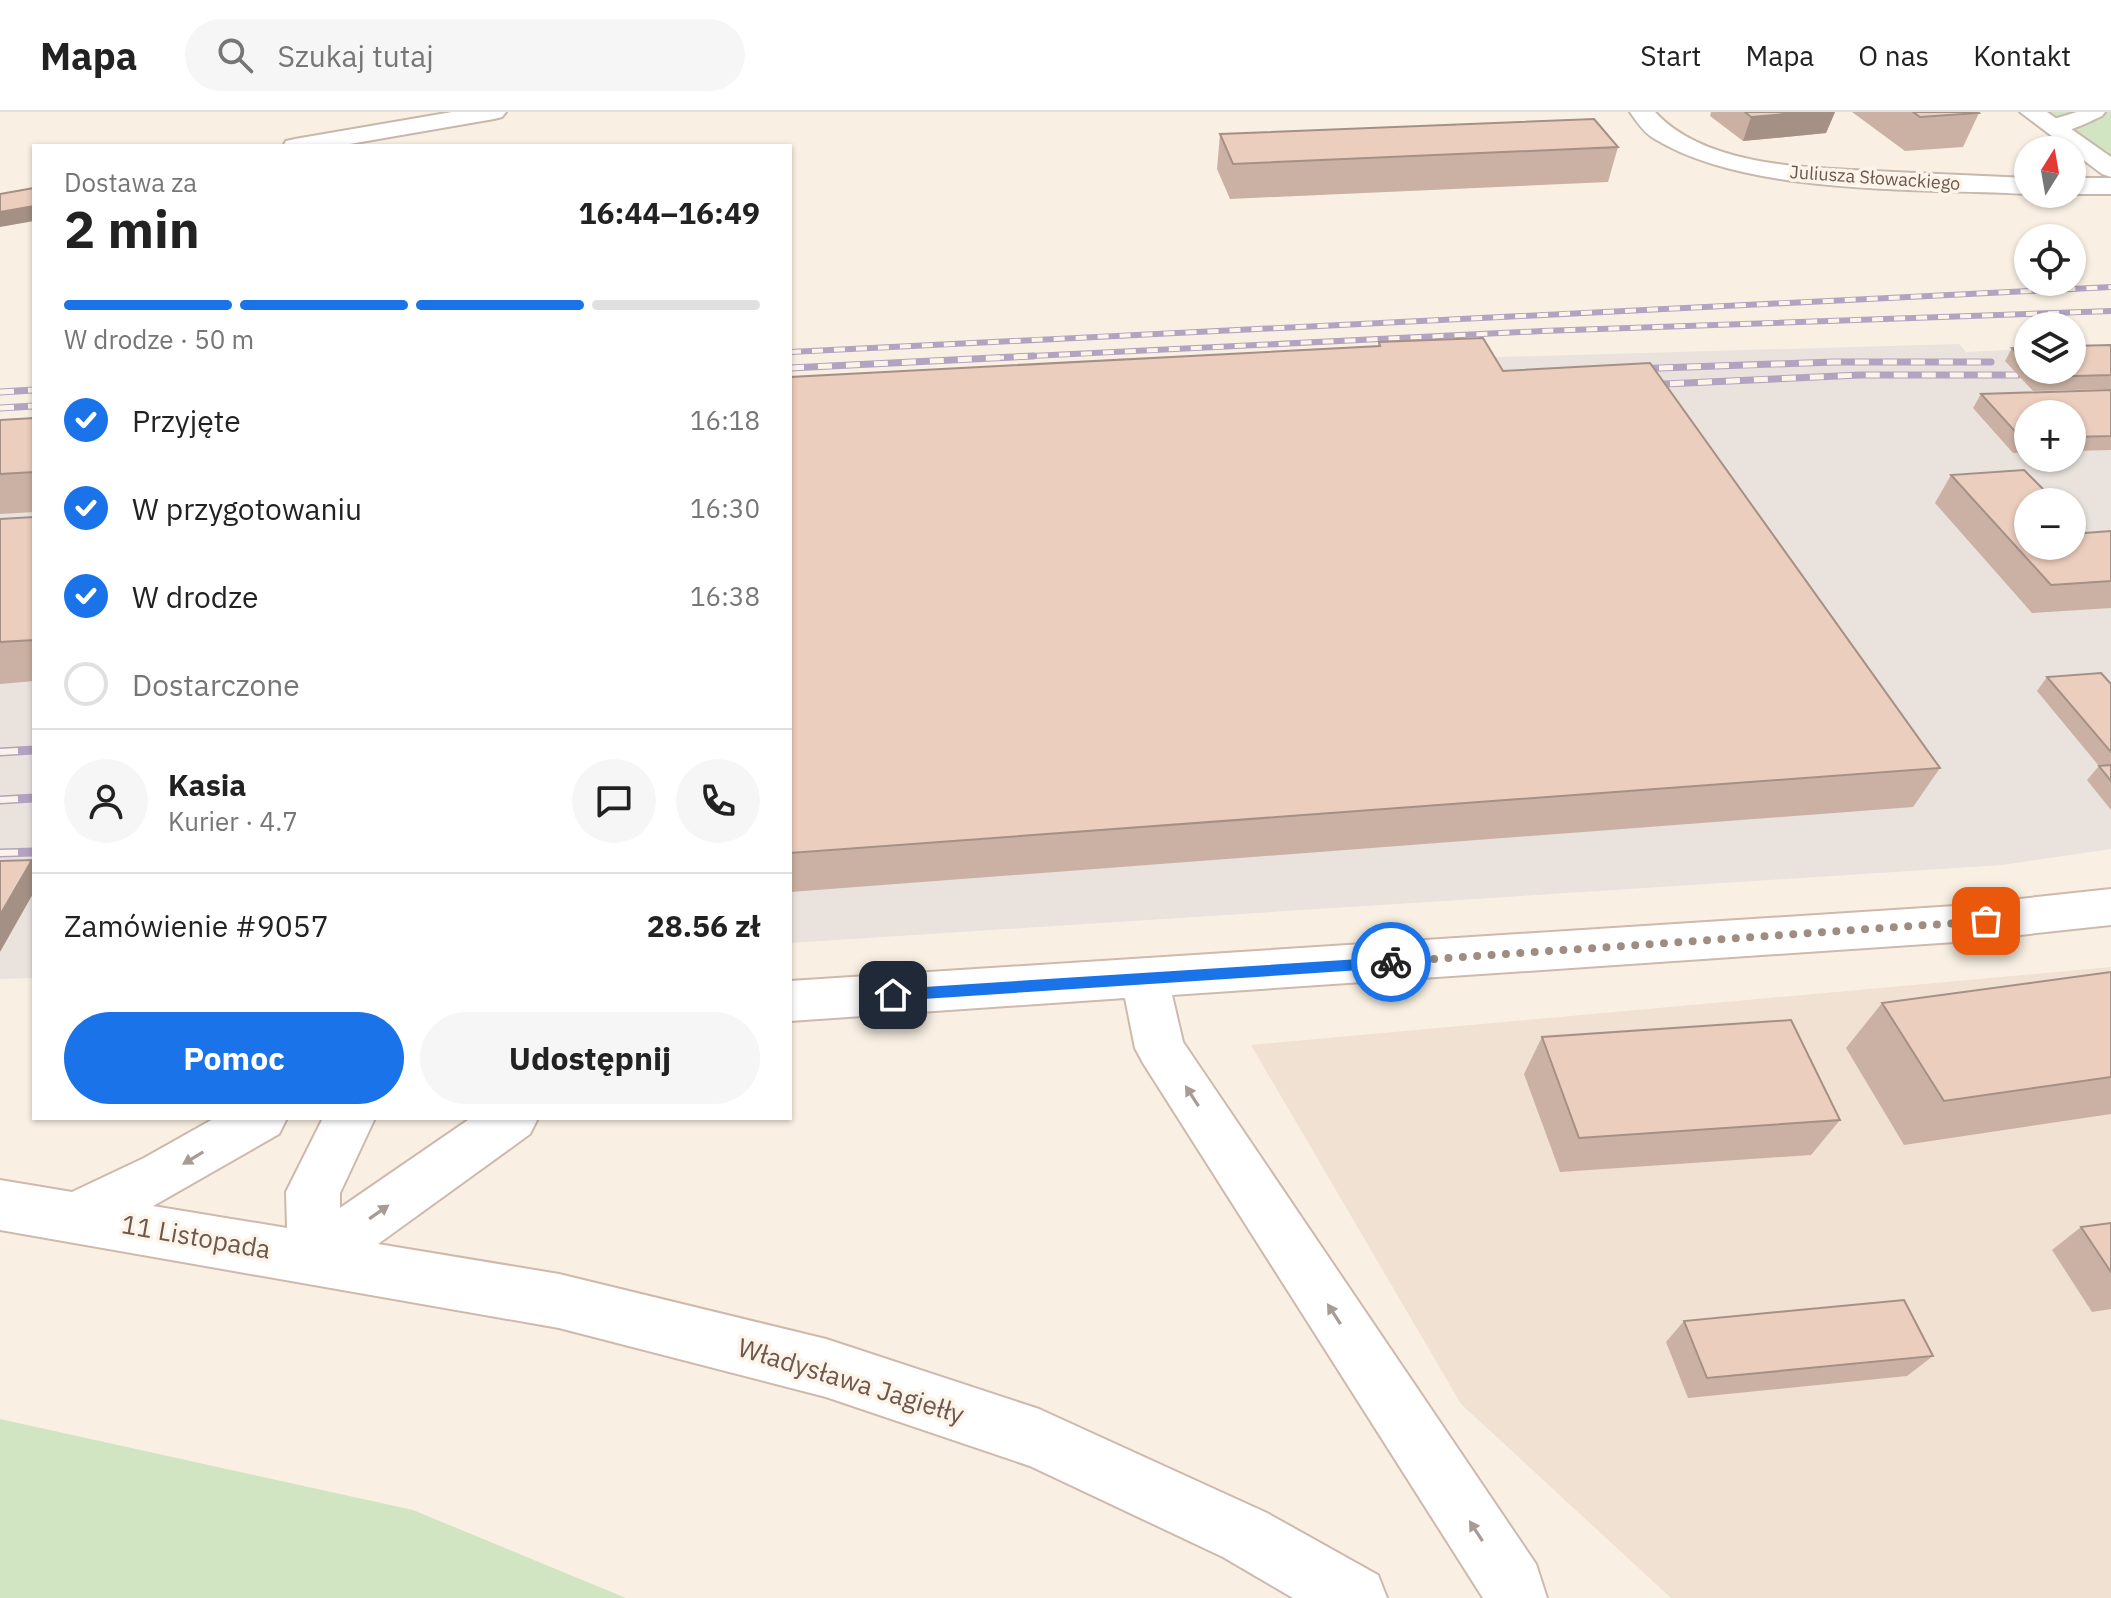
<!DOCTYPE html>
<html lang="pl">
<head>
<meta charset="utf-8">
<style>
  :root { --surface:#fff; --page:#f6f6f6; --text:#222; --muted:#767676; --line:#e0e0e0; --accent:#1a73e8 }
  body { margin:0; font-family:"IBM Plex Sans",sans-serif; background:var(--page); color:var(--text); height:100vh; display:flex; flex-direction:column; font-size:30px; white-space:nowrap }
  * { box-sizing:border-box; margin:0 }
  p { font-size:26px; color:var(--muted) }
  .icon { flex:none; width:44px; height:44px; fill:none; stroke:currentColor; stroke-width:2; stroke-linecap:round; stroke-linejoin:round }
  .map { position:relative; flex:1; overflow:hidden }
  .panel { position:absolute; left:32px; top:32px; width:760px; height:976px; display:flex; flex-direction:column; background:var(--surface); border-radius:0px; box-shadow:0 2px 6px #0004 }
  .panel>* { flex:none }
  .needle { width:52px; rotate:11deg }
  .fabs { position:absolute; left:2014px; top:24px; display:grid; gap:16px }
  .fabs a { display:grid; place-items:center; width:72px; height:72px; border-radius:50%; background:var(--surface); box-shadow:0 2px 6px #0004; font-size:40px }
  .pin { position:absolute; display:grid; place-items:center; width:68px; height:68px; color:#fff; margin:-34px; border-radius:16px; box-shadow:0 4px 12px #0006 }
  .courier { position:absolute; display:grid; place-items:center; width:80px; height:80px; margin:-40px; border:6px solid #1a73e8; border-radius:50%; background:#fff; color:#222; box-shadow:0 2px 10px #0007 }
  .overview em { font-style:normal; font-weight:700 }
  .overview div { display:flex; flex-direction:column-reverse }
  .overview { display:flex; align-items:center; justify-content:space-between; height:136px; padding:0 32px }
  h1 { font-size:52px; font-weight:700; line-height:60px }
  .bar { display:grid; grid-template-columns:repeat(4,1fr); gap:12px 8px; align-content:center; height:96px; padding:0 32px }
  .bar i { height:10px; border-radius:6px; background:var(--line) }
  .bar .on { background:var(--accent) }
  .bar p { grid-column:span 4 }
  .line { display:flex; align-items:center; gap:20px; padding:0 32px; border-top:2px solid var(--line) }
  .line div { flex:1 }
  .round { display:grid; place-items:center; flex:none; width:84px; height:84px; border-radius:42px; background:var(--page) }
  ol { padding:0 32px; list-style:none }
  li { display:flex; align-items:center; gap:24px; height:88px }
  li p { margin-inline-start:auto }
  li .icon { padding:8px; border-radius:50%; background:var(--accent); color:#fff; stroke-width:4 }
  li:last-child { color:var(--muted) }
  li i { width:44px; height:44px; border:4px solid var(--line); border-radius:50% }
  .primary-button { display:flex; gap:16px; margin-top:auto; padding:16px 32px }
  .primary-button a { flex:1; height:92px; border-radius:48px; background:var(--accent); color:#fff; font-size:32px; font-weight:700; line-height:92px; text-align:center }
  .primary-button a+a { background:var(--page); color:var(--text) }
  header { display:flex; align-items:center; gap:48px; box-sizing:border-box; height:112px; padding:0 40px; background:var(--surface); border-bottom:2px solid var(--line) }
  header strong { font-size:38px }
  nav { display:flex; gap:44px; margin-inline-start:auto; font-size:28px }
  .search { width:560px; height:72px; background:var(--page); display:flex; align-items:center; gap:20px; box-sizing:border-box; padding:0 28px; border-radius:44px; color:var(--muted); font-size:30px }
  .map>svg:first-child { display:block }
  .residential { fill:#f0e1d2 }
  .industrial { fill:#e9e2dd; fill-rule:evenodd }
  .green { fill:#d2e5c3 }
  .lines { fill:none; stroke-linecap:round; stroke-linejoin:round }
  .service-casing { stroke:#c8b7ab; stroke-width:4 }
  .minor-casing { stroke:#c8b7ab; stroke-width:4 }
  .secondary-casing { stroke:#ceb9ac; stroke-width:4 }
  .service { fill:#fff; fill-rule:evenodd }
  .minor { fill:#fff; fill-rule:evenodd }
  .secondary { fill:#fff; fill-rule:evenodd }
  .rail-far2-casing { stroke:#b2a3c1; stroke-width:6 }
  .rail-far1-casing { stroke:#b2a3c1; stroke-width:7 }
  .rail-casing { stroke:#b2a3c1; stroke-width:9 }
  .rail-far2 { stroke:#fdf4e9; stroke-width:4; stroke-dasharray:11; stroke-linecap:butt }
  .rail-far1 { stroke:#fdf4e9; stroke-width:5; stroke-dasharray:14; stroke-linecap:butt }
  .rail { stroke:#fdf4e9; stroke-width:6; stroke-dasharray:18; stroke-linecap:butt }
  .wall { fill:#cbb1a3 }
  .shaded-wall { fill:#a59085 }
  .building { fill:#eccebe; stroke:#a59085; stroke-width:2 }
  .oneway { fill:#a89a94 }
  .route { fill:#1a73e8 }
  .done { stroke:#9f8d81; stroke-width:8; stroke-dasharray:0 14.4 }
  .labels { text-anchor:middle; stroke-width:7; stroke-linejoin:round; paint-order:stroke }
  .far-street-label { font-size:18px; fill:#6e574c; stroke:#fdf4e9 }
  .near-street-label { font-size:26px; fill:#6e574c; stroke:#fdf4e9 }
</style>
</head>
<body>
<header>
<strong>Mapa</strong>
<div class="search"><svg class="icon" aria-label="search" viewBox="0 0 24 24"><circle cx="10" cy="10" r="6"/><path d="M15 15l6 6"/></svg>Szukaj tutaj</div>
<nav><a>Start</a><a>Mapa</a><a>O nas</a><a>Kontakt</a></nav>
</header>
<div class="map">
<svg width="2111" height="1486" viewBox="0 0 2111 1486">
  <rect width="100%" height="100%" fill="#f9f0e3"/>
  <path class="residential" d="M2111,855V1486H1671L1461,1292L1251,933Z"/>
  <g class="industrial">
    <path d="M1959,232L1966,240L2028,237V258H2072L2111,234V737L2002,753L790,831V282L1503,245ZM2028,302H2072V346H2028ZM2028,390H2072V434H2028Z"/>
    <path d="M34,321V866L0,867V322Z"/>
  </g>
  <g class="green">
    <path d="M2049,0H2111V48L2105,43Z"/>
    <path d="M0,1307L413,1398L626,1486H0Z"/>
  </g>
  <g class="lines">
    <defs>
      <path id="service" d="M2077,0H2105L2102,4C2086,11 2055,29 2041,14L2044,10Z"/>
      <g id="minor">
        <path d="M452,0H506L502,5L494,7L338,34H283L286,29L295,27Z"/>
        <path d="M1630,0H1655C1708,58 1820,56 1893,60C1938,62 1983,64 2028,66V82C1919,76 1749,84 1655,27C1645,22 1636,9 1630,0Z"/>
        <path d="M2020,0H2047L2111,45V65L2102,62Z"/>
        <rect x="2072" y="66" width="39" height="16"/>
      </g>
      <g id="secondary">
        <path d="M2111,777V813L1955,830L1172,883L1183,930L1536,1452L1547,1486H1483L1143,951L1135,936L1125,886L790,909V869L1955,794Z"/>
        <path d="M215,1006H287L279,1022L153,1094L287,1116L286,1080L323,1006H375L340,1081V1096L471,1006H538L530,1022L378,1132L559,1162L826,1227L1039,1297L1267,1401L1378,1463L1387,1486H1293L1223,1445L1030,1354L826,1285L559,1216L0,1118V1068L72,1080L144,1046Z"/>
      </g>
    </defs>
    <use href="#service" class="service-casing"/>
    <use href="#minor" class="minor-casing"/>
    <use href="#secondary" class="secondary-casing"/>
    <use href="#service" class="service"/>
    <use href="#minor" class="minor"/>
    <use href="#secondary" class="secondary"/>
    <defs>
      <g id="rail-far2">
        <path d="M790,240L2111,175"/>
        <path d="M993,246L1542,219L2111,199"/>
      </g>
      <g id="rail-far1">
        <path d="M790,256L1033,244"/>
        <path d="M1631,257L1834,250H1991"/>
        <path d="M1642,273L1860,263H2018"/>
        <path d="M0,280L34,278"/>
        <path d="M0,296L34,294"/>
      </g>
      <g id="rail">
        <path d="M0,640L34,638"/>
        <path d="M0,688L34,686"/>
        <path d="M0,741L34,740"/>
      </g>
    </defs>
    <use href="#rail-far2" class="rail-far2-casing"/>
    <use href="#rail-far1" class="rail-far1-casing"/>
    <use href="#rail" class="rail-casing"/>
    <use href="#rail-far2" class="rail-far2"/>
    <use href="#rail-far1" class="rail-far1"/>
    <use href="#rail" class="rail"/>
  </g>
  <g class="wall">
    <path d="M1711,0H1835L1826,21L1743,29L1710,4Z"/>
    <path d="M1852,0H1978L1979,1L1963,35L1905,39Z"/>
    <path d="M1220,22L1618,35L1608,70L1230,87L1217,57Z"/>
    <path d="M1379,230L1503,259L1940,656L1913,695L790,780V265L1378,234Z"/>
    <path d="M2111,233V277L2033,279L2005,249L2012,236L2028,235V258H2072Z"/>
    <path d="M2111,278V338L2072,339V302H2028V340L2013,341L1973,296L1981,282Z"/>
    <path d="M34,306V400L0,402V308Z"/>
    <path d="M1951,363L2085,421L2111,419V496L2032,501L1935,391Z"/>
    <path d="M34,405V569L0,572V407Z"/>
    <path d="M2047,565L2111,572V698L2087,668L2099,654L2037,579Z"/>
    <path d="M2111,860V1002L1904,1033L1846,936L1882,891Z"/>
    <path d="M1542,925L1840,1008L1811,1043L1560,1060L1524,962Z"/>
    <path d="M2111,1111V1197L2092,1200L2052,1138L2081,1115Z"/>
    <path d="M1684,1209L1933,1244L1907,1264L1688,1286L1666,1230Z"/>
  </g>
  <g class="shaded-wall">
    <path d="M1807,0H1835L1826,21L1743,29L1751,5Z"/>
    <path d="M34,94V109L0,115V100Z"/>
    <path d="M32,748L34,751V780L0,840V803Z"/>
  </g>
  <g class="building">
    <path d="M1745,0H1807L1751,5Z"/>
    <path d="M1913,0H1978L1979,1L1920,5Z"/>
    <path d="M1594,7L1618,35L1233,52L1220,22Z"/>
    <path d="M34,76V94L0,100V82Z"/>
    <path d="M1483,226L1503,259L1650,251L1940,656L790,741V265L1380,234L1379,230Z"/>
    <path d="M2111,233V263L2041,265L2034,258H2072V234Z"/>
    <path d="M2028,235V252L2012,236Z"/>
    <path d="M2111,278V324L2072,325V302H2028V326L2022,327L1981,282Z"/>
    <path d="M34,306V360L0,362V308Z"/>
    <path d="M2024,358L2056,390H2028V434H2072V407L2085,421L2111,419V469L2051,473L1951,363Z"/>
    <path d="M34,405V528L0,530V407Z"/>
    <path d="M2101,561L2111,572V640L2047,565Z"/>
    <path d="M2111,653V669L2099,654Z"/>
    <path d="M32,748L0,803V749Z"/>
    <path d="M2111,860V965L1944,989L1882,891Z"/>
    <path d="M1791,908L1840,1008L1579,1026L1542,925Z"/>
    <path d="M2111,1111V1160L2081,1115Z"/>
    <path d="M1904,1188L1933,1244L1707,1266L1684,1209Z"/>
  </g>
  <defs><path id="oneway-solid" d="M-6-.8H1V-3.2L6.5 0L1 3.2V.8H-6Z" transform="scale(2)"/></defs>
  <g class="oneway">
    <use href="#oneway-solid" transform="translate(1192 984) rotate(-123)"/>
    <use href="#oneway-solid" transform="translate(193 1046) rotate(149)"/>
    <use href="#oneway-solid" transform="translate(379 1100) rotate(-35)"/>
    <use href="#oneway-solid" transform="translate(1334 1202) rotate(-123)"/>
    <use href="#oneway-solid" transform="translate(1476 1419) rotate(-123)"/>
  </g>
  <path class="route" d="M1391,845L1398,850L1391,856L893,889L886,883L893,877Z"/>
  <g class="lines">
    <path class="done" d="M1391,850L1986,809"/>
  </g>
  <g class="labels">
    <g class="far-street-label">
      <text transform="translate(1875 66) rotate(4)" y="6">Juliusza Słowackiego</text>
    </g>
    <g class="near-street-label">
      <text transform="translate(196 1125) rotate(10)" y="9">11 Listopada</text>
      <text transform="translate(851 1269) rotate(17)" y="9">Władysława Jagiełły</text>
    </g>
  </g>
</svg>
<div class="fabs">
<a><svg class="needle" viewBox="-14 -14 28 28"><path d="M0-13l5 13h-10z" fill="#e53935"/><path d="M0 13l5-13h-10z" fill="#767676"/></svg></a>
<a><svg class="icon" aria-label="locate" viewBox="0 0 24 24"><circle cx="12" cy="12" r="6"/><path d="M12 2v4M12 18v4M2 12h4M18 12h4"/></svg></a>
<a><svg class="icon" aria-label="layers" viewBox="0 0 24 24"><path d="M12 4l9 5-9 5-9-5zM3 14l9 5 9-5"/></svg></a>
<a>+</a>
<a>−</a>
</div>
<div class="pin" style="left:1986px;top:809px;background:#ea580c"><svg class="icon" aria-label="bag" viewBox="0 0 24 24"><path d="M5 8h14l-1 12H6zM9 8a3 3 0 0 1 6 0"/></svg></div>
<div class="pin" style="left:893px;top:883px;background:#1f2937"><svg class="icon" aria-label="home" viewBox="0 0 24 24"><path d="M3 11l9-7 9 7M6 9v11h12V9"/></svg></div>
<div class="courier" style="left:1391px;top:850px"><svg class="icon" aria-label="bike" viewBox="0 0 24 24"><circle cx="6" cy="16" r="4"/><circle cx="18" cy="16" r="4"/><path d="M6 16l4-8h5l3 8M10 8l3 8H6M13 5h3"/></svg></div>
<section class="panel">
<div class="overview"><div><h1>2 min</h1><p>Dostawa za</p></div><em>16:44–16:49</em></div>
<div class="bar"><i class="on"></i><i class="on"></i><i class="on"></i><i></i><p>W drodze · 50 m</p></div>
<ol>
<li><svg class="icon" aria-label="check" viewBox="0 0 24 24"><path d="M5 12l5 5 9-10"/></svg>Przyjęte<p>16:18</p></li>
<li><svg class="icon" aria-label="check" viewBox="0 0 24 24"><path d="M5 12l5 5 9-10"/></svg>W przygotowaniu<p>16:30</p></li>
<li><svg class="icon" aria-label="check" viewBox="0 0 24 24"><path d="M5 12l5 5 9-10"/></svg>W drodze<p>16:38</p></li>
<li><i></i>Dostarczone</li>
</ol>
<div class="line" style="height:144px"><a class="round"><svg class="icon" aria-label="person" viewBox="0 0 24 24"><circle cx="12" cy="8" r="4"/><path d="M4 21q1-7 8-7t8 7"/></svg></a><div><b>Kasia</b><p>Kurier · 4.7</p></div><a class="round"><svg class="icon" aria-label="chat" viewBox="0 0 24 24"><path d="M4 5h16v11H9l-5 4z"/></svg></a><a class="round"><svg class="icon" aria-label="phone" viewBox="0 0 24 24"><path d="M5 4h4l2 5-3 2q2 4 5 5l2-3 5 2v4C11 20 4 13 5 4z"/></svg></a></div>
<div class="line" style="height:104px"><div>Zamówienie #9057</div><b>28.56 zł</b></div>
<div class="primary-button"><a>Pomoc</a><a>Udostępnij</a></div>
</section>
</div>
</body>
</html>
